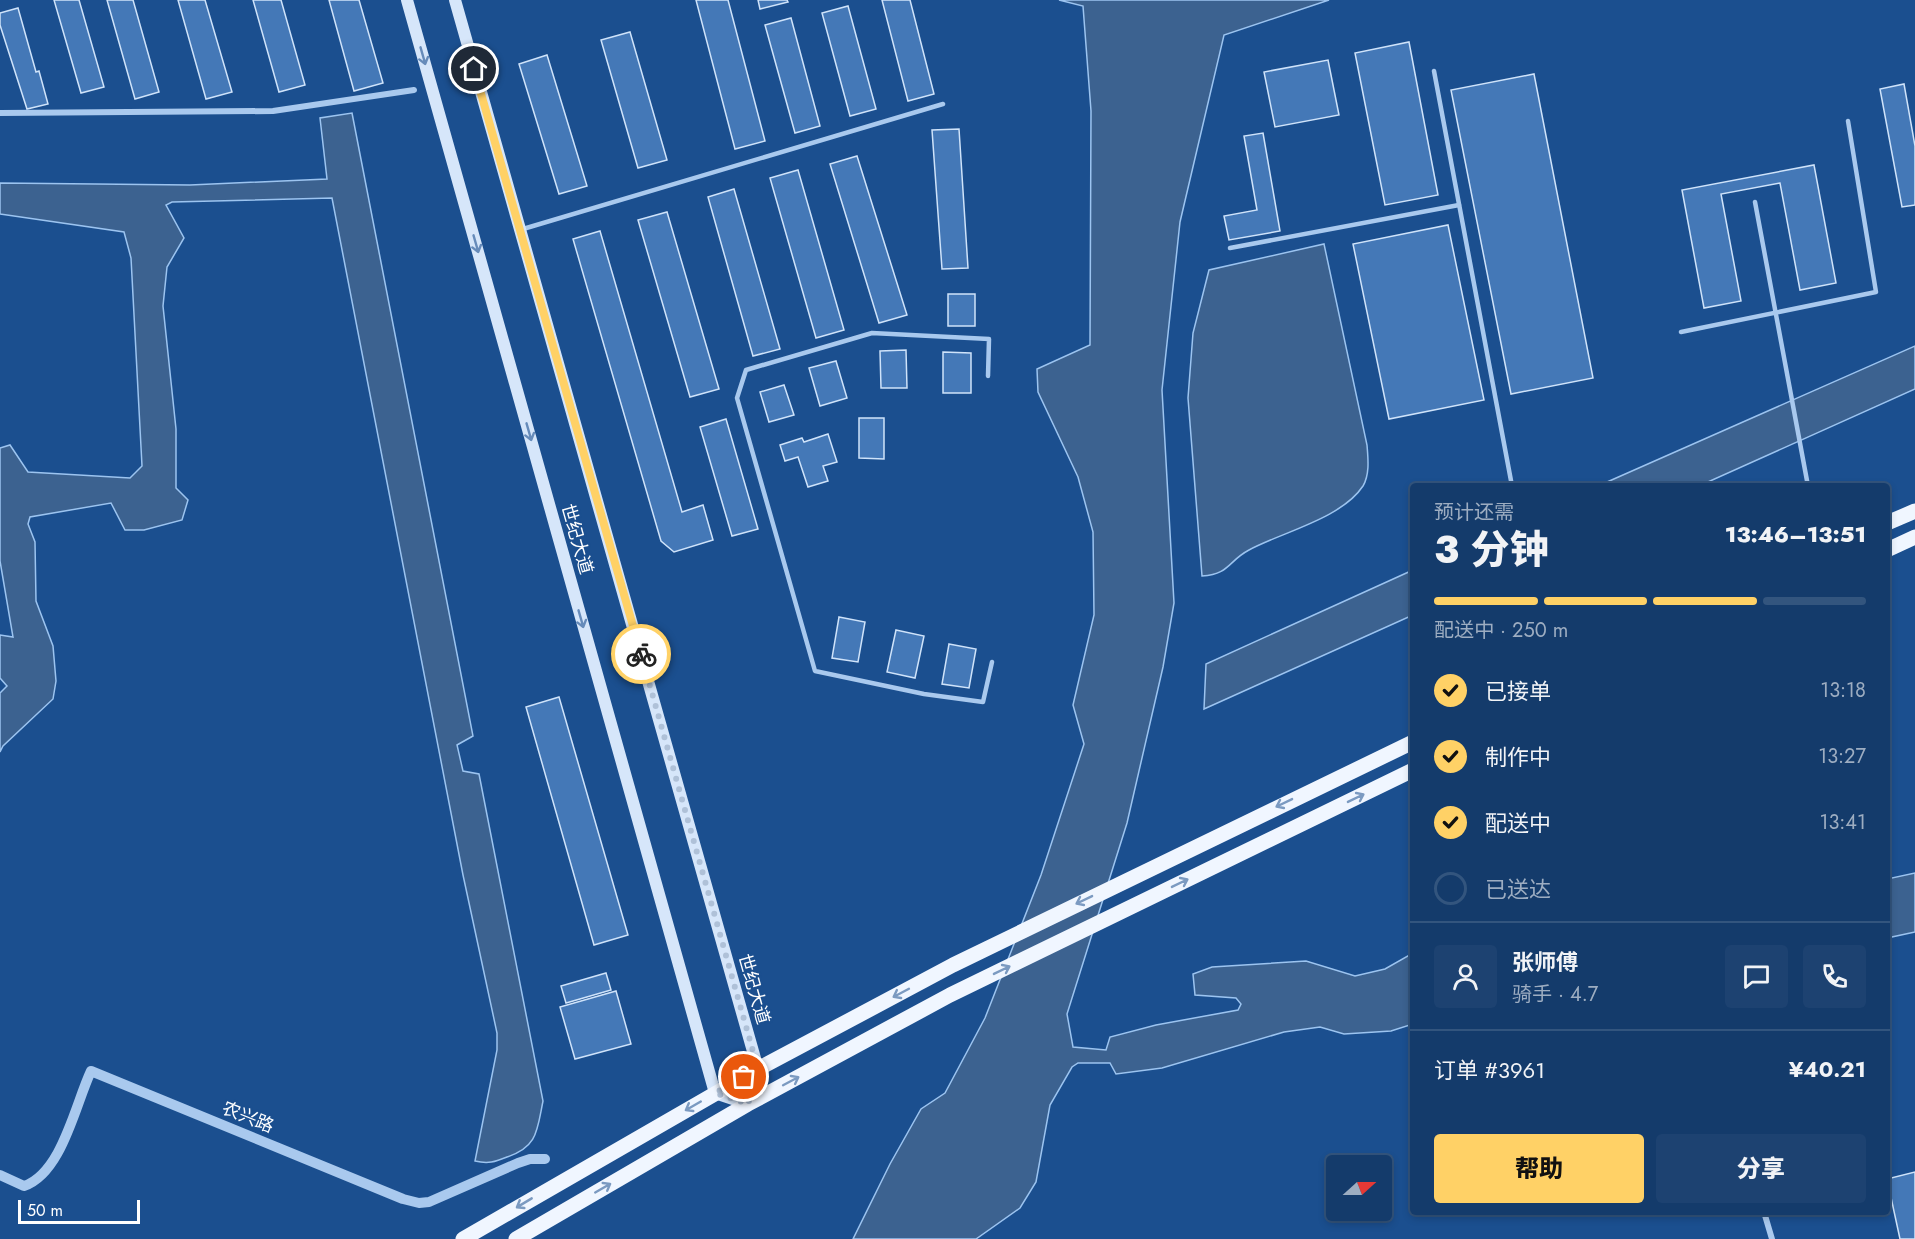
<!DOCTYPE html>
<html lang="zh">
<head>
<meta charset="utf-8">
<style>
  :root { --surface:#143b6b; --page:#1d4271; --text:#f1f3f6; --muted:#9dadc1; --line:#33557e; --accent:#ffd166 }
  body { margin:0; font-family:Jost,"Noto Sans SC",sans-serif; background:var(--page); color:var(--text); height:100vh; display:flex; flex-direction:column; font-size:22px; white-space:nowrap }
  * { box-sizing:border-box; margin:0 }
  p { font-size:20px; color:var(--muted) }
  .icon { flex:none; width:33px; height:33px; fill:none; stroke:currentColor; stroke-width:2; stroke-linecap:round; stroke-linejoin:round }
  .map { position:relative; flex:1; overflow:hidden }
  .side { position:absolute; left:1410px; top:483px; width:480px; height:732px; display:flex; flex-direction:column; background:var(--surface); border-radius:6px; box-shadow:0 3px 9px #0003,0 0 0 2px var(--line) }
  .side>* { flex:none }
  .needle { width:39px; rotate:69deg }
  .fabs { position:absolute; left:1326px; top:1155px; display:grid; gap:12px }
  .fabs a { display:grid; place-items:center; width:66px; height:66px; border-radius:6px; background:var(--surface); box-shadow:0 3px 9px #0003,0 0 0 2px var(--line); font-size:30px }
  .scale { position:absolute; left:18px; bottom:15px; width:122px; box-sizing:border-box; padding-left:6px; border:3px solid #fff; border-top:0; font-size:16px; line-height:21px; white-space:nowrap; color:#fff; -webkit-text-stroke:4px #1b4f8f; paint-order:stroke }
  .pin { position:absolute; display:grid; place-items:center; width:51px; height:51px; color:#fff; margin:-26px; border:3px solid #fff; border-radius:50%; box-shadow:0 2px 6px #0007 }
  .courier { position:absolute; display:grid; place-items:center; width:60px; height:60px; margin:-30px; border:4px solid #ffd166; border-radius:50%; background:#fff; color:#222; box-shadow:0 2px 8px #0007 }
  .head em { font-style:normal; font-weight:800 }
  .head div { display:flex; flex-direction:column-reverse }
  .head { display:flex; align-items:center; justify-content:space-between; height:102px; padding:0 24px }
  h1 { font-size:39px; font-weight:800; line-height:45px }
  .bar { display:grid; grid-template-columns:repeat(4,1fr); gap:9px 6px; align-content:center; height:72px; padding:0 24px }
  .bar i { height:8px; border-radius:4px; background:var(--line) }
  .bar .active { background:var(--accent) }
  .bar p { grid-column:span 4 }
  .line { display:flex; align-items:center; gap:15px; padding:0 24px; border-top:2px solid var(--line) }
  .line div { flex:1 }
  .round { display:grid; place-items:center; flex:none; width:63px; height:63px; border-radius:6px; background:var(--page) }
  ol { padding:0 24px; list-style:none }
  li { display:flex; align-items:center; gap:18px; height:66px }
  li p { margin-inline-start:auto }
  li .icon { padding:6px; border-radius:50%; background:var(--accent); color:#111; stroke-width:4 }
  li:last-child { color:var(--muted) }
  li i { width:33px; height:33px; border:3px solid var(--line); border-radius:50% }
  .button { display:flex; gap:12px; margin-top:auto; padding:12px 24px }
  .button a { flex:1; height:69px; border-radius:6px; background:var(--accent); color:#111; font-size:24px; font-weight:800; line-height:69px; text-align:center }
  .button a+a { background:var(--page); color:var(--text) }
  .map>svg:first-child { display:block }
  .water { fill:#3c6290; stroke:#9cc4f0; stroke-width:1.5 }
  .building { fill:#4478b7; stroke:#cfe3fa; stroke-width:1.5 }
  .lines { fill:none; stroke-linecap:round; stroke-linejoin:round }
  .service { stroke:#a9c9ee; stroke-width:4.5 }
  .minor { stroke:#a9c9ee; stroke-width:6 }
  .tertiary { stroke:#a9c9ee; stroke-width:10 }
  .secondary { stroke:#d6e6fa; stroke-width:12 }
  .primary { stroke:#f0f6ff; stroke-width:15 }
  .oneway { stroke:#668bba }
  .oneway2 { stroke:#7b9ac1 }
  .done { stroke:#afc1d8; stroke-width:6; stroke-dasharray:0 10.8 }
  .route { stroke:#ffd166; stroke-width:8 }
  .labels { text-anchor:middle; stroke-width:4.5; stroke-linejoin:round; paint-order:stroke }
  .street-label { font-size:18px; fill:#fff; stroke:#1b4f8f }
</style>
</head>
<body>
<div class="map">
<svg width="1915" height="1239" viewBox="0 0 1915 1239">
  <rect width="100%" height="100%" fill="#1b4f8f"/>
  <g class="water">
    <path d="M1059,0H1329L1224,35L1180,222L1162,390L1174,603L1163,667L1127,823L1067,1014L1073,1047L1106,1050L1110,1037L1156,1025L1238,1010L1241,1004L1236,998L1195,995L1193,974L1212,967L1306,961L1355,976L1385,969L1413,953V1024L1391,1031L1344,1034L1320,1027L1284,1032L1162,1068L1116,1074L1110,1063H1078L1072,1067L1050,1105L1036,1182L1020,1208L976,1239H853L890,1164L921,1109L945,1093L985,1018L1041,875L1084,744L1073,705L1094,615L1093,532L1078,477L1038,392L1037,369L1090,345L1091,111L1083,6Z"/>
    <path d="M352,113L473,736L457,745L463,771L479,774L543,1101C537,1130 538,1147 507,1157C495,1162 488,1164 475,1161L497,1050V1033L463,875L332,198L172,202L166,205L184,238L167,267L163,306L176,429V488L188,500L182,520L144,530H125L111,503L30,517L28,524L35,542L36,601L53,646L56,681L53,699L3,746L0,752V693L7,686L0,678V635L13,637L0,561V448L10,445L28,472L130,478L142,466L131,258L124,232L0,214V183L190,185L327,179L320,118Z"/>
    <path d="M1324,244L1367,445C1368,458 1370,474 1363,486C1341,519 1282,532 1249,550C1228,561 1230,574 1202,576L1188,398L1193,333L1209,270Z"/>
    <path d="M1915,346V389L1699,486H1598Z"/>
    <path d="M1413,570V615L1204,709L1206,664Z"/>
    <path d="M1915,873V932L1887,938V879Z"/>
  </g>
  <g class="building">
    <path d="M54,0H79L104,87L81,93Z"/>
    <path d="M107,0H133L159,92L135,99Z"/>
    <path d="M178,0H205L232,92L206,99Z"/>
    <path d="M253,0H281L305,85L279,92Z"/>
    <path d="M329,0H359L383,83L354,91Z"/>
    <path d="M696,0H728L765,141L735,149Z"/>
    <path d="M758,0H787L788,2L760,9Z"/>
    <path d="M882,0H910L934,94L908,101Z"/>
    <path d="M848,6L876,109L850,116L822,13Z"/>
    <path d="M18,8L36,72L39,71L48,104L27,109L0,25V13Z"/>
    <path d="M791,18L820,126L795,133L765,25Z"/>
    <path d="M630,32L667,160L638,168L601,40Z"/>
    <path d="M1409,42L1438,195L1385,205L1355,53Z"/>
    <path d="M547,55L587,186L559,194L519,64Z"/>
    <path d="M1328,60L1339,115L1275,127L1264,72Z"/>
    <path d="M1534,74L1593,378L1511,394L1451,90Z"/>
    <path d="M1904,84L1915,146V205L1902,207L1880,89Z"/>
    <path d="M959,129L968,268L942,269L932,130Z"/>
    <path d="M1263,133L1280,231L1229,240L1224,216L1257,210L1244,136Z"/>
    <path d="M857,156L907,315L879,323L830,164Z"/>
    <path d="M1814,165L1836,283L1800,290L1780,183L1721,194L1741,301L1704,308L1682,190Z"/>
    <path d="M798,170L844,330L816,338L770,178Z"/>
    <path d="M734,189L780,349L753,356L708,197Z"/>
    <path d="M667,212L719,389L690,397L638,220Z"/>
    <path d="M1448,225L1484,400L1389,419L1353,244Z"/>
    <path d="M600,231L682,512L703,505L713,540L674,552L661,541L573,239Z"/>
    <rect x="948" y="294" width="27" height="32"/>
    <path d="M906,350L907,388H881L880,351Z"/>
    <path d="M943,352L971,353V393H943Z"/>
    <path d="M836,361L847,398L820,406L809,368Z"/>
    <path d="M784,385L794,415L769,422L760,392Z"/>
    <path d="M859,418H884V459L859,458Z"/>
    <path d="M726,419L758,529L732,536L700,427Z"/>
    <path d="M828,434L837,462L823,466L828,481L808,487L798,457L785,461L780,445L802,438L804,442Z"/>
    <path d="M839,617L865,622L858,662L832,658Z"/>
    <path d="M896,630L924,636L915,678L887,672Z"/>
    <path d="M949,644L976,649L969,688L942,684Z"/>
    <path d="M559,697L628,935L594,945L526,707Z"/>
    <path d="M606,973L611,990L566,1003L561,986Z"/>
    <path d="M616,991L631,1044L575,1059L560,1007Z"/>
    <path d="M1915,1172V1239H1900L1887,1179Z"/>
  </g>
  <g class="lines">
    <g class="service">
      <path d="M1434,71L1512,486"/>
      <path d="M1755,202L1808,486"/>
      <path d="M523,229L943,104"/>
      <path d="M1230,248L1459,205"/>
      <path d="M1681,332L1876,292L1848,121"/>
      <path d="M988,376L989,339L872,333L746,370L737,398L815,671L924,694L983,702L992,662"/>
    </g>
    <g class="minor">
      <path d="M0,113L273,111L414,90"/>
      <path d="M1764,1212L1772,1239"/>
    </g>
    <path class="tertiary" d="M0,1175L24,1186C62,1173 75,1105 91,1071L403,1199L419,1203L429,1202L518,1163L530,1159H545"/>
    <path class="secondary" d="M407,0L715,1093L748,1104L758,1069L455,0"/>
    <g class="primary">
      <path d="M1887,523L1915,511"/>
      <path d="M1887,550L1915,537"/>
      <path d="M463,1239L758,1069L953,965L1413,742"/>
      <path d="M516,1239L748,1104L950,995L1413,770"/>
    </g>
  </g>
  <defs><path id="oneway-shaft" d="M-6 0H5M1.5-3L5.5 0L1.5 3" fill="none" stroke-width="1.6" stroke-linecap="round" stroke-linejoin="round" transform="scale(1.5)"/></defs>
  <g class="oneway">
    <use href="#oneway-shaft" transform="translate(423 56) rotate(74)"/>
    <use href="#oneway-shaft" transform="translate(476 244) rotate(74)"/>
    <use href="#oneway-shaft" transform="translate(529 432) rotate(74)"/>
    <use href="#oneway-shaft" transform="translate(581 619) rotate(74)"/>
  </g>
  <g class="oneway2">
    <use href="#oneway-shaft" transform="translate(1356 798) rotate(-26)"/>
    <use href="#oneway-shaft" transform="translate(1284 803) rotate(154)"/>
    <use href="#oneway-shaft" transform="translate(1180 883) rotate(-26)"/>
    <use href="#oneway-shaft" transform="translate(1084 900) rotate(154)"/>
    <use href="#oneway-shaft" transform="translate(1002 970) rotate(-26)"/>
    <use href="#oneway-shaft" transform="translate(901 993) rotate(152)"/>
    <use href="#oneway-shaft" transform="translate(791 1081) rotate(-28)"/>
    <use href="#oneway-shaft" transform="translate(693 1106) rotate(150)"/>
    <use href="#oneway-shaft" transform="translate(603 1188) rotate(-30)"/>
    <use href="#oneway-shaft" transform="translate(524 1203) rotate(149)"/>
  </g>
  <g class="lines">
    <path class="done" d="M641,654L758,1069L748,1104L715,1093L744,1077"/>
    <path class="route" d="M474,69L641,654"/>
  </g>
  <g class="labels">
    <g class="street-label">
      <text transform="translate(577 539) rotate(74)" y="6">世纪大道</text>
      <text transform="translate(754 989) rotate(74)" y="6">世纪大道</text>
      <text transform="translate(248 1117) rotate(22)" y="6">农兴路</text>
    </g>
  </g>
</svg>
<div class="fabs">
<a><svg class="needle" viewBox="-14 -14 28 28"><path d="M0-13l5 13h-10z" fill="#e53935"/><path d="M0 13l5-13h-10z" fill="#9dadc1"/></svg></a>
</div>
<div class="scale">50 m</div>
<div class="pin" style="left:744px;top:1077px;background:#ea580c"><svg class="icon" aria-label="bag" viewBox="0 0 24 24"><path d="M5 8h14l-1 12H6zM9 8a3 3 0 0 1 6 0"/></svg></div>
<div class="pin" style="left:474px;top:69px;background:#1f2937"><svg class="icon" aria-label="home" viewBox="0 0 24 24"><path d="M3 11l9-7 9 7M6 9v11h12V9"/></svg></div>
<div class="courier" style="left:641px;top:654px"><svg class="icon" aria-label="bike" viewBox="0 0 24 24"><circle cx="6" cy="16" r="4"/><circle cx="18" cy="16" r="4"/><path d="M6 16l4-8h5l3 8M10 8l3 8H6M13 5h3"/></svg></div>
<section class="side">
<div class="head"><div><h1>3 分钟</h1><p>预计还需</p></div><em>13:46–13:51</em></div>
<div class="bar"><i class="active"></i><i class="active"></i><i class="active"></i><i></i><p>配送中 · 250 m</p></div>
<ol>
<li><svg class="icon" aria-label="check" viewBox="0 0 24 24"><path d="M5 12l5 5 9-10"/></svg>已接单<p>13:18</p></li>
<li><svg class="icon" aria-label="check" viewBox="0 0 24 24"><path d="M5 12l5 5 9-10"/></svg>制作中<p>13:27</p></li>
<li><svg class="icon" aria-label="check" viewBox="0 0 24 24"><path d="M5 12l5 5 9-10"/></svg>配送中<p>13:41</p></li>
<li><i></i>已送达</li>
</ol>
<div class="line" style="height:108px"><a class="round"><svg class="icon" aria-label="person" viewBox="0 0 24 24"><circle cx="12" cy="8" r="4"/><path d="M4 21q1-7 8-7t8 7"/></svg></a><div><b>张师傅</b><p>骑手 · 4.7</p></div><a class="round"><svg class="icon" aria-label="chat" viewBox="0 0 24 24"><path d="M4 5h16v11H9l-5 4z"/></svg></a><a class="round"><svg class="icon" aria-label="phone" viewBox="0 0 24 24"><path d="M5 4h4l2 5-3 2q2 4 5 5l2-3 5 2v4C11 20 4 13 5 4z"/></svg></a></div>
<div class="line" style="height:78px"><div>订单 #3961</div><b>¥40.21</b></div>
<div class="button"><a>帮助</a><a>分享</a></div>
</section>
</div>
</body>
</html>
